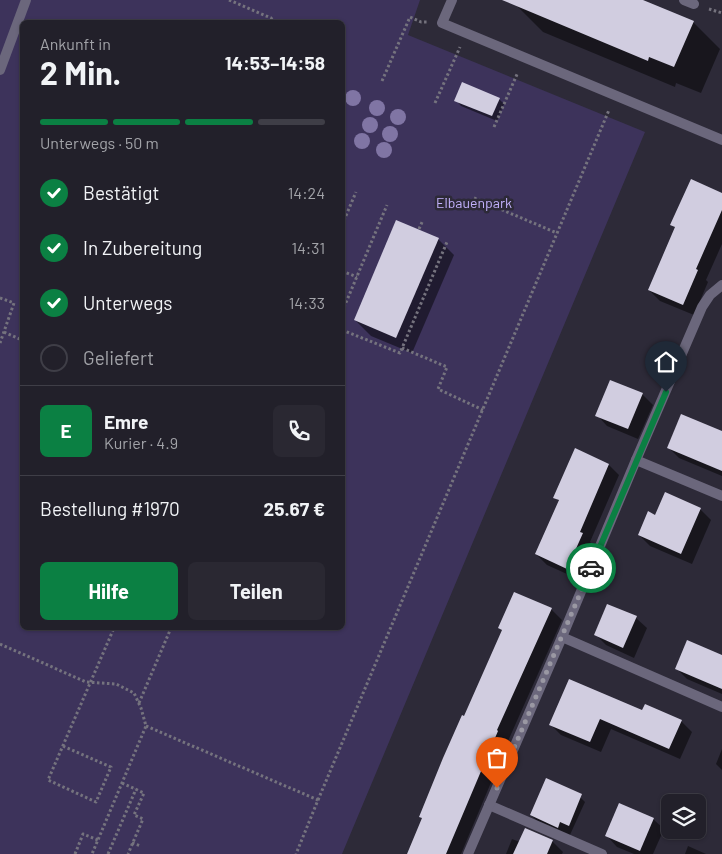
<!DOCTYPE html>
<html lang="de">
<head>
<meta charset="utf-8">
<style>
  :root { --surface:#22202a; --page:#2a2832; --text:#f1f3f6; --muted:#a2a3a8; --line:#3f3e47; --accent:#0b8043 }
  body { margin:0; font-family:Barlow,sans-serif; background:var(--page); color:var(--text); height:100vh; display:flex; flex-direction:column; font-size:19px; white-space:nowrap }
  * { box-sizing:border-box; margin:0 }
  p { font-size:16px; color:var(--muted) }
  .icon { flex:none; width:28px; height:28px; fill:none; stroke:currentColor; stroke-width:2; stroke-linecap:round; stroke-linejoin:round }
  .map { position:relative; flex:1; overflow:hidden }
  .details { position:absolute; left:20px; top:20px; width:325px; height:610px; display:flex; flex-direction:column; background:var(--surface); border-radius:8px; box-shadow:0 1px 4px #0004,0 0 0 1px var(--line) }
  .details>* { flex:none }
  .tools { position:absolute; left:661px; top:794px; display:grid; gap:10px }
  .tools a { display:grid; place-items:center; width:45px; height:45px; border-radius:8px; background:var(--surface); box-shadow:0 1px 4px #0004,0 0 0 1px var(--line); font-size:25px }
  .pin { position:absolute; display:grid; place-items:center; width:42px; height:42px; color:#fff; margin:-51px -21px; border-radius:50% 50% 50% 0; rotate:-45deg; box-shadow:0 0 5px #0007 }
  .pin .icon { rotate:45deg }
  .courier { position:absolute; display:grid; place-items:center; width:50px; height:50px; margin:-25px; border:4px solid #0b8043; border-radius:50%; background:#fff; color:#222; box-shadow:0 1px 6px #0007 }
  .head em { font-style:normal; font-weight:700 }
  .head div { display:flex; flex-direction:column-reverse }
  .head { display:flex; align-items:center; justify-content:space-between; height:85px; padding:0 20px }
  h1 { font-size:32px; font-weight:700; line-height:38px }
  .bar { display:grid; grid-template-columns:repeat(4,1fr); gap:8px 5px; align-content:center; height:60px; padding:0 20px }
  .bar i { height:6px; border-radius:4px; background:var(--line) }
  .bar .selected { background:var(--accent) }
  .bar p { grid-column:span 4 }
  .line { display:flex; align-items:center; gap:12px; padding:0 20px; border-top:1px solid var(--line) }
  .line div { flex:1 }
  .round { display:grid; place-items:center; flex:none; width:52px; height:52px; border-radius:8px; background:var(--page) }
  ol { padding:0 20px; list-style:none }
  li { display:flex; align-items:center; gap:15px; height:55px }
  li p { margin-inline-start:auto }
  li .icon { padding:5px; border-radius:50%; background:var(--accent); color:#fff; stroke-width:4 }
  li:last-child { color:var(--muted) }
  li i { width:28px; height:28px; border:2px solid var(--line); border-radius:50% }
  .primary-button { display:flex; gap:10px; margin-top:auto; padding:10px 20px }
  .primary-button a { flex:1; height:58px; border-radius:8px; background:var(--accent); color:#fff; font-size:20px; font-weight:700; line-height:58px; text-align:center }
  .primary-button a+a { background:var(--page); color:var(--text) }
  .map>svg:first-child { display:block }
  .green { fill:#3d335b; fill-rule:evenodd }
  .shadow { fill:#0007 }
  .building { fill:#d1cde0 }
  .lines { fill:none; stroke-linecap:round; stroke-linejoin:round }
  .path { stroke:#75737e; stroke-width:3; stroke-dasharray:2.5 2.5; stroke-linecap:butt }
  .service { stroke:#6b677c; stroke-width:10 }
  .minor { stroke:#6b677c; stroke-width:10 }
  .tree { fill:#8075a4 }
  .done { stroke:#9a98a3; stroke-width:5; stroke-dasharray:0 9 }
  .route { stroke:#0b8043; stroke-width:6 }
  .labels { text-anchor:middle; stroke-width:5; stroke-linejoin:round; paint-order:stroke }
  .park-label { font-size:14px; fill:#c3b2fd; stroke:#2d2a38 }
</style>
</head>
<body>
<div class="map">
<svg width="722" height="854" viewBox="0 0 722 854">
  <rect width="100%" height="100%" fill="#2d2a38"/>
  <path class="green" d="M0,0H420L408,35L645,132L342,854H0ZM22,22H342V628H22Z"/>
  <g class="shadow">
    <path d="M518,0H640L693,22L720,49L701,93L676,83L675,87L543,32L516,5Z"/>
    <path d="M499,99L504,104L497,121L461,106L456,100Z"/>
    <path d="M722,194V244L706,280L708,282L694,315L660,301L649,290L676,228L672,225Z"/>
    <path d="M438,239L454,255L412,353L371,336L355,320Z"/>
    <path d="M642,394L653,405L638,439L607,426L597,415Z"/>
    <path d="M722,433V476L679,458L668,447Z"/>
    <path d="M609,465L619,475L590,542L593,545L578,579L547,565L536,554L560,502L555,497Z"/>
    <path d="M700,509L711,520L692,564L650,546L639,535L656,516Z"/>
    <path d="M608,605L636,618L647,628L634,658L606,645L595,634Z"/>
    <path d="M551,609L562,620L508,741V742L461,854H408L464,718L503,631L499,628Z"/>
    <path d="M722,657V694L687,679L676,668Z"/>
    <path d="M643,712L681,721L692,732L680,759L611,729L601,752L561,735L551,725Z"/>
    <path d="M722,749V770L716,764Z"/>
    <path d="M574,791L585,802L569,837L542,826L531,815Z"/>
    <path d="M653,819L664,829L653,854H634L617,847L607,836Z"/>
    <path d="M512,839L520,842L552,841L563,852L562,854H506Z"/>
    <path d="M688,846L706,854H685Z"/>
  </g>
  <g class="building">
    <path d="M502,0H643L694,21L674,67L649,57L648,61Z"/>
    <path d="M462,82L500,98L492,116L454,101Z"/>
    <path d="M691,179L722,193V210L696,269L698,270L683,305L648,290L675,227L670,225Z"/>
    <path d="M396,220L439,238L396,338L354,320Z"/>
    <path d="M610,380L643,393L628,429L595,416Z"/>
    <path d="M681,414L722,431V471L667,448Z"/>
    <path d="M575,448L609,464L580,532L583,533L567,569L535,554L559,500L553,498Z"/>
    <path d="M665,492L701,508L681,554L638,535L648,511L655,515Z"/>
    <path d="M514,592L552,608L497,730L498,731L446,854H407L422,818L419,817L443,758L462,715L464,716L502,630L498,628Z"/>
    <path d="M607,604L637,616L623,648L594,635Z"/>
    <path d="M687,640L722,655V689L675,669Z"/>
    <path d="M569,679L642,710L645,704L682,720L669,749L600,719L590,742L549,725Z"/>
    <path d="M546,778L582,794L569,826L560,822L558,828L530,815Z"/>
    <path d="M619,803L654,818L640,851L605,836Z"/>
    <path d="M525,828L553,840L547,854H513Z"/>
  </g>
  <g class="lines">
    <g class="path">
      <path d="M229,0L271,18L274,22"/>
      <path d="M709,9L722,13"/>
      <path d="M382,81L410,17L421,22H427"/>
      <path d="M435,103L460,47"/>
      <path d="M494,127L518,72"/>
      <path d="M474,198L557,233"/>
      <path d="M342,225L356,192"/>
      <path d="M419,229L423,220"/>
      <path d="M342,271L357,277"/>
      <path d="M0,298L14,303L0,343"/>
      <path d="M342,312L387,205"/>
      <path d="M342,330L400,353L447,242"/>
      <path d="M4,332L22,340"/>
      <path d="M402,348L447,367L438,389L483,410"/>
      <path d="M0,644L86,682L116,684L134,693L141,708L146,726L92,854"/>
      <path d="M139,703L171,628"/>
      <path d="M146,726L318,800L296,854"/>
      <path d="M63,746L111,767L96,802L48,780L114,628"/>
      <path d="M122,783L144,793L134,815L143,819L128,854"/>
      <path d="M318,800L609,110"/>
      <path d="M132,843L141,846"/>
      <path d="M75,854L83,834L98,840"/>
      <path d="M108,854L136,789"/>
    </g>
    <g class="service">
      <path d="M452,0L442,23L722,140"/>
      <path d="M684,0L694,4"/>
      <path d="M0,70L26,0"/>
    </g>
    <g class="minor">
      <path d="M636,460L722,496"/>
      <path d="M562,637L722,707"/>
      <path d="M489,805L602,854"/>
      <path d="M468,854L562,637L636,460L702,307L710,295L722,285"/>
    </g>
  </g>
  <g class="tree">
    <circle cx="353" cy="98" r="8"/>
    <circle cx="377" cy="108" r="8"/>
    <circle cx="398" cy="117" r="8"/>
    <circle cx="370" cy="125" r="8"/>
    <circle cx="390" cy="134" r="8"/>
    <circle cx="362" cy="141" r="8"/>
    <circle cx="384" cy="150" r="8"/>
  </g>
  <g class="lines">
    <path class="done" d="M497,788L591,568"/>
    <path class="route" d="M591,568L666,392"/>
  </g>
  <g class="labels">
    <g class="park-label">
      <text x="474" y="208">Elbauenpark</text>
    </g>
  </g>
</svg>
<div class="tools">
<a><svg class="icon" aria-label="layers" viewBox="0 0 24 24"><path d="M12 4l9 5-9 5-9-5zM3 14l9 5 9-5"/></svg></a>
</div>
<div class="pin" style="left:497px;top:788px;background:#ea580c"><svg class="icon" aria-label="bag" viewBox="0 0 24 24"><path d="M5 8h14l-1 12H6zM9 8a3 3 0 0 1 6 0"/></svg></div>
<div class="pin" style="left:666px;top:392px;background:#1f2937"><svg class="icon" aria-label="home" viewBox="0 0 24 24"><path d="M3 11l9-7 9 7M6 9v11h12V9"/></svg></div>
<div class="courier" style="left:591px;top:568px"><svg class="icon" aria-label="car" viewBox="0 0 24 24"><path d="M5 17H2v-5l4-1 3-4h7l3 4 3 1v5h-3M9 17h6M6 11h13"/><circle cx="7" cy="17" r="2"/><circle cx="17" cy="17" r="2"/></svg></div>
<section class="details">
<div class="head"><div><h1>2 Min.</h1><p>Ankunft in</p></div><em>14:53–14:58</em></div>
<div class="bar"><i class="selected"></i><i class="selected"></i><i class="selected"></i><i></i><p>Unterwegs · 50 m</p></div>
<ol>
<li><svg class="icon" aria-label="check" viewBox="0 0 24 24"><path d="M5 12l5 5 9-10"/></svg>Bestätigt<p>14:24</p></li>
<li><svg class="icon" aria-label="check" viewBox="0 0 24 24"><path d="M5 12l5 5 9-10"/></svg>In Zubereitung<p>14:31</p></li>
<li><svg class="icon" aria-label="check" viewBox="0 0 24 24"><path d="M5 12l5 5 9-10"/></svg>Unterwegs<p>14:33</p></li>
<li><i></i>Geliefert</li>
</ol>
<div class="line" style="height:90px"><b class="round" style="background:var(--accent);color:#fff">E</b><div><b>Emre</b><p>Kurier · 4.9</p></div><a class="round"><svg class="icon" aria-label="phone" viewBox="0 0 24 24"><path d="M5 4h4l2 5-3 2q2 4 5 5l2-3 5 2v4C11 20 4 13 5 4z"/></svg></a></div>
<div class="line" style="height:65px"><div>Bestellung #1970</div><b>25.67 €</b></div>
<div class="primary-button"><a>Hilfe</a><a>Teilen</a></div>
</section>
</div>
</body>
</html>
